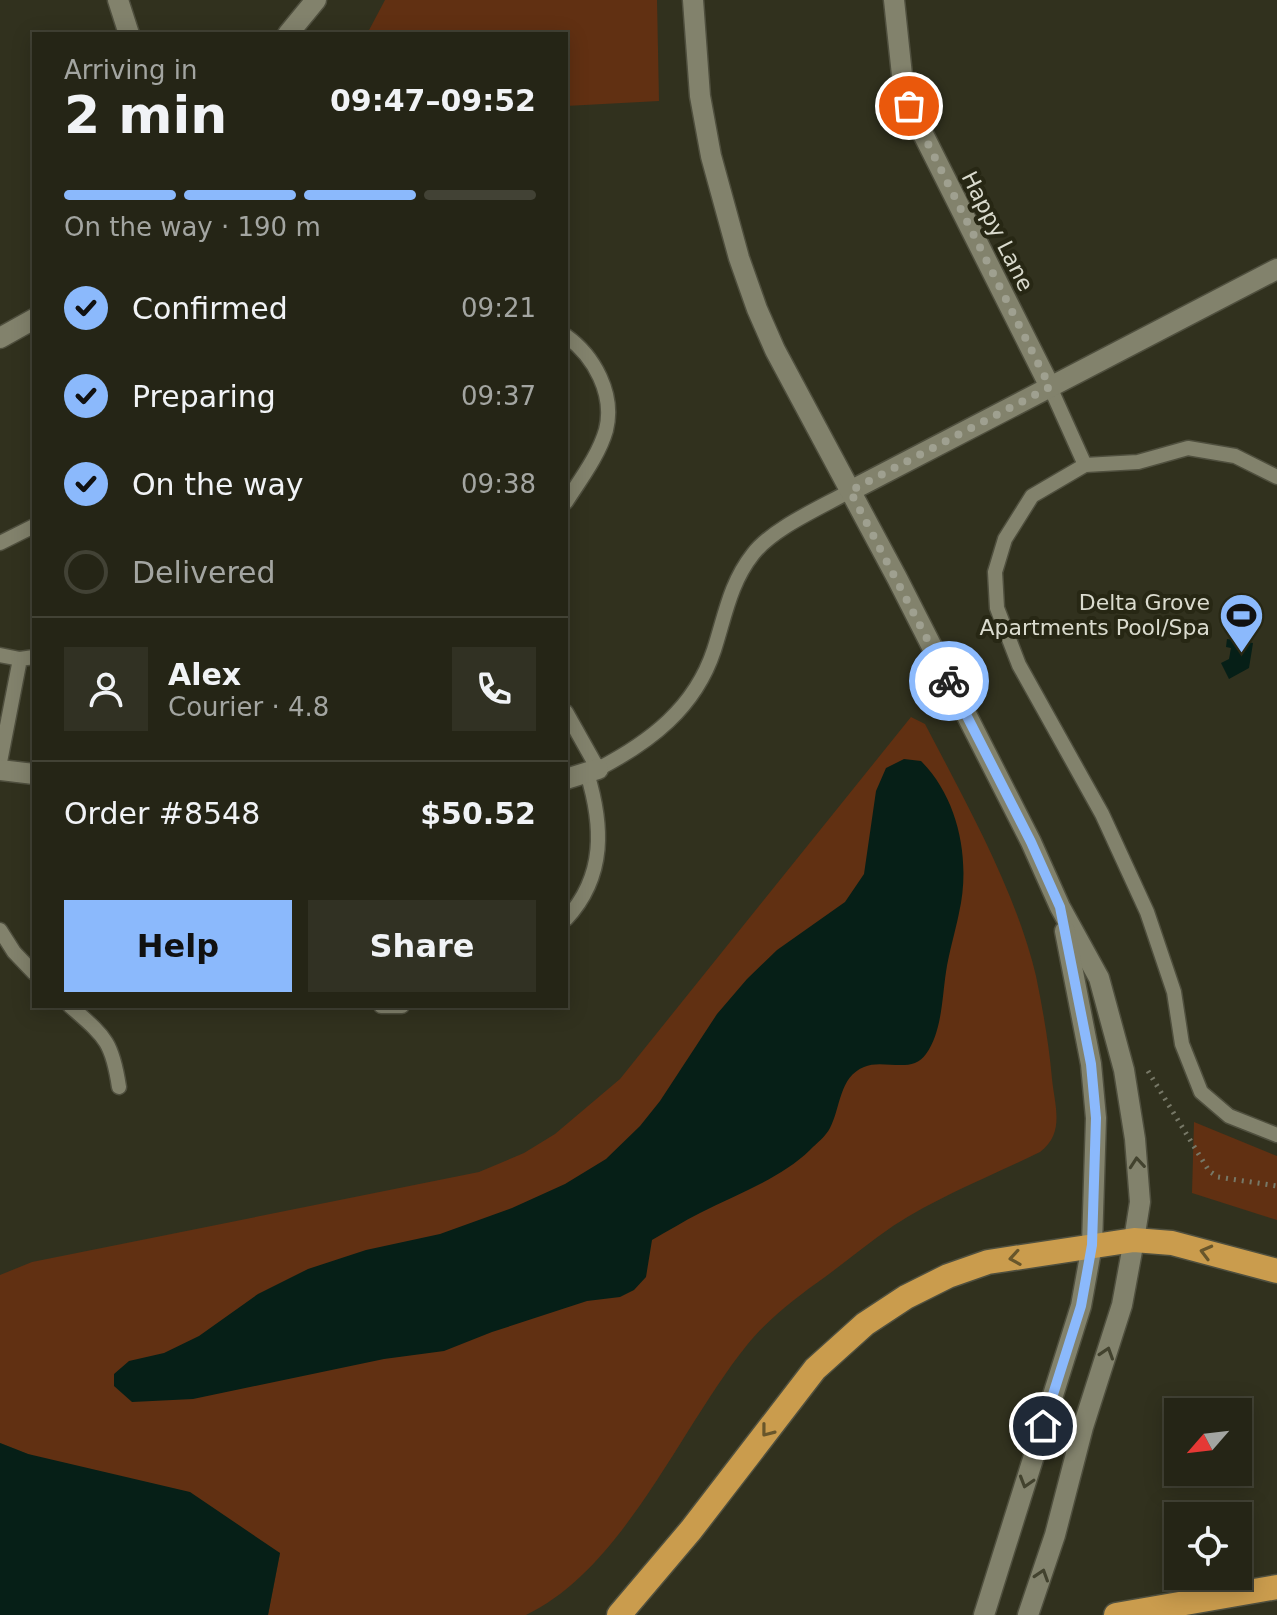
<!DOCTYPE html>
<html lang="en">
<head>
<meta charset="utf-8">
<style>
  :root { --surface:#252516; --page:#313123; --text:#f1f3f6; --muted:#a3a5a1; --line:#424235; --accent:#8bb9fc }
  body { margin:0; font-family:"DejaVu Sans",sans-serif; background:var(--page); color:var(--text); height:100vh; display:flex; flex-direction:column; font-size:30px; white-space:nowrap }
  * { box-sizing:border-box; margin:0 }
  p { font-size:26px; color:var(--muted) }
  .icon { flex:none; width:44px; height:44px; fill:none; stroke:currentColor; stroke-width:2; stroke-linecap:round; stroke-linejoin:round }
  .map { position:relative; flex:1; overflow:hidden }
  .sheet { position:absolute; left:32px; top:32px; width:536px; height:976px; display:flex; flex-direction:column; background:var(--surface); border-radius:0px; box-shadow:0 4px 20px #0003,0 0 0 2px var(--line) }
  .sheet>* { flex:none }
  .needle { width:52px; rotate:242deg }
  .controls { position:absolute; left:1164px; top:1398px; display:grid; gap:16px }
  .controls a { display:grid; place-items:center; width:88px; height:88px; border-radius:0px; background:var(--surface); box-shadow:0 4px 20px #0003,0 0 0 2px var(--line); font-size:40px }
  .pin { position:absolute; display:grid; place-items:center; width:68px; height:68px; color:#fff; margin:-34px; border:4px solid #fff; border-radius:50%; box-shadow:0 2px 8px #0007 }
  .courier { position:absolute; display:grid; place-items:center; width:80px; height:80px; margin:-40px; border:6px solid #8bb9fc; border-radius:50%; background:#fff; color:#222; box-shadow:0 2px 10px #0007 }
  .summary em { font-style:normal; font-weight:700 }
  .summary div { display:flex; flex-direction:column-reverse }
  .summary { display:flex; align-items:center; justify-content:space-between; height:136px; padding:0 32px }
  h1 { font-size:52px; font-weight:700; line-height:60px }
  .bar { display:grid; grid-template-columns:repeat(4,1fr); gap:12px 8px; align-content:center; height:96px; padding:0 32px }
  .bar i { height:10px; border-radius:6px; background:var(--line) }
  .bar .on { background:var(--accent) }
  .bar p { grid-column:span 4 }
  .line { display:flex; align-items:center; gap:20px; padding:0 32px; border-top:2px solid var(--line) }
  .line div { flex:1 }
  .round { display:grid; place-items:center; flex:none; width:84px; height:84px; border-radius:0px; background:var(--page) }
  ol { padding:0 32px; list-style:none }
  li { display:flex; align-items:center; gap:24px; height:88px }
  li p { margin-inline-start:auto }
  li .icon { padding:8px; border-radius:50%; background:var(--accent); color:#111; stroke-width:4 }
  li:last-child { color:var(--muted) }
  li i { width:44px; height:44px; border:4px solid var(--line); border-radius:50% }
  .primary-button { display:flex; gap:16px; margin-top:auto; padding:16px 32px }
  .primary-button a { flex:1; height:92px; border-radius:0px; background:var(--accent); color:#111; font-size:32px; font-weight:700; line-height:92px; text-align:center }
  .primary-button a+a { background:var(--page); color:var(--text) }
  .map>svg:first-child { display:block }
  .green { fill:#613012 }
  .water { fill:#061f17 }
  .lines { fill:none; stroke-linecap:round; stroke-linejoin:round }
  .lane-casing { stroke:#4f4f3e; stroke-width:17 }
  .street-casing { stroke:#4f4f3e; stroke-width:23 }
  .secondary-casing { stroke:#4f4f3e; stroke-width:23 }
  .highway-casing { stroke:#4f4f3e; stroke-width:27 }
  .path { stroke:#777867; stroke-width:5; stroke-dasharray:2 6; stroke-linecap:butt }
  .lane { stroke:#82826c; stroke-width:14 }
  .street { stroke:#82826c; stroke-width:20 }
  .secondary { stroke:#82826c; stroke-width:20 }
  .highway { stroke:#ca9c4d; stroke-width:24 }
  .oneway { stroke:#42422e }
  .oneway2 { stroke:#68562b }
  .done { stroke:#9fa090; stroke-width:8; stroke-dasharray:0 14.4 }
  .route { stroke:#8bb9fc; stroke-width:10 }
  .labels { text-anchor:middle; stroke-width:8; stroke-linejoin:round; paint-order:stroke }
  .street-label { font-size:22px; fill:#dadbce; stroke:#272714 }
  .poi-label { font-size:22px; fill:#dadbce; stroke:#272714; text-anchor:end }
</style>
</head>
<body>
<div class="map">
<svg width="1277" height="1615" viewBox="0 0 1277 1615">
  <rect width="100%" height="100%" fill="#31311e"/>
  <g class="green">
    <path d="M385,0H657L659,101L566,106V34H367Z"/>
    <path d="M911,717L925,724C965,801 1016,891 1036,976C1043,1010 1049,1045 1052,1079C1055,1107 1065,1133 1040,1152C991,1176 939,1196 893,1226C870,1242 848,1260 825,1277C798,1296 768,1319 747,1345C680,1428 624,1568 526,1615H268L280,1553L0,1443V1275L32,1262L479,1172L524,1153L555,1134L620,1079Z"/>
    <path d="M1194,1122L1277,1156V1220L1192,1193Z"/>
  </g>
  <g class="water">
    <path d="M1227,639L1253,643L1249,668L1229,679L1221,663L1229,659L1231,648L1226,647Z"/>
    <path d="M904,759L921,761C959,799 971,861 959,913C955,933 949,952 946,972C942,998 942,1032 926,1054C912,1075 883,1058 864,1067C839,1077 841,1107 830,1128C826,1136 817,1143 810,1150C780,1179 737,1194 700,1213C684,1221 668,1231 652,1240L646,1277L634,1290L620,1297L587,1301L492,1332L444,1351L384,1359L193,1399L132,1402L114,1386V1374L129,1361L164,1353L199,1336L258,1294L308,1269L366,1250L440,1234L512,1208L565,1184L606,1159L640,1126L660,1101L717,1014L747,979L777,950L845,902L864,874L876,791L886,768Z"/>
    <path d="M0,1443L28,1454L190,1492L280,1553L268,1615H0Z"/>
  </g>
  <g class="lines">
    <defs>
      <g id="lane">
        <path d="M566,336C594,356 615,394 606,430C599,455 580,480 566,502"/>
        <path d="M1050,387L1085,465"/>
        <path d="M1277,477L1235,456L1188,448L1138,462L1085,465L1032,496L1005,539L995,572L997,608L1019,665L1102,814L1147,912L1174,992L1182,1044L1201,1092L1229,1116L1277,1135"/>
        <path d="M0,543L34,526"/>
        <path d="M0,655L20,659"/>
        <path d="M566,712L598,769C650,742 695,708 714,650C725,616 730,583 753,554C773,528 820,508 850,491"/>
        <path d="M0,762L20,659L34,657"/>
        <path d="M566,919C606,876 603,825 587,773"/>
        <path d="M0,930L14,952L34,973"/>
        <path d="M70,1006C104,1036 112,1040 119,1087"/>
        <path d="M381,1006H402"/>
      </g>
      <g id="street">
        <path d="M118,0L129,34"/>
        <path d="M894,0L902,75L909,106L1050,387"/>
        <path d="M288,34L316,0"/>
        <path d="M0,338L34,319"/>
        <path d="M850,491L1277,269"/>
        <path d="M0,770L34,774"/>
        <path d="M566,779L598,769"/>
      </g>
      <g id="secondary">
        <path d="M693,0L700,96L711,156L739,258L757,309L775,350L897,578L1031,842L1060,907L1099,978L1124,1070L1135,1139L1140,1202L1134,1240L1122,1305L1083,1427L1055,1535L1028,1615"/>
        <path d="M984,1615L1081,1306L1092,1245L1096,1118L1091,1064L1065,931"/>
      </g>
      <g id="highway">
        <path d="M619,1615L691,1530L815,1369L865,1324L906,1297L948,1276L988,1262L1134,1240L1172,1243L1277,1271"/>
        <path d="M1116,1615L1277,1587"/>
      </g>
    </defs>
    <use href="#lane" class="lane-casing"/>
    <use href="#street" class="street-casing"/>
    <use href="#secondary" class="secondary-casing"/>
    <use href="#highway" class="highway-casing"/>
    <path class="path" d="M1148,1071L1209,1171L1218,1177L1277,1186"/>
    <use href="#lane" class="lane"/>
    <use href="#street" class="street"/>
    <use href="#secondary" class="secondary"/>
    <use href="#highway" class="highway"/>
  </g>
  <defs><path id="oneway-chevron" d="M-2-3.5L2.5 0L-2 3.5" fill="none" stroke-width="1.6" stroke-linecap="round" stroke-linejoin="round" transform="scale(2)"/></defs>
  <g class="oneway">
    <use href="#oneway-chevron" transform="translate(1137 1163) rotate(-95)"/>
    <use href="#oneway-chevron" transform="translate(1107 1353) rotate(-72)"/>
    <use href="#oneway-chevron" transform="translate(1026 1482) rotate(107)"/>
    <use href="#oneway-chevron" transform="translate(1042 1575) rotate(-72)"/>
  </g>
  <g class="oneway2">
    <use href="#oneway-chevron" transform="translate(1206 1252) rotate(-165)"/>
    <use href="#oneway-chevron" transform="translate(1015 1258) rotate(171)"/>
    <use href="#oneway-chevron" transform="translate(767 1431) rotate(128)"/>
  </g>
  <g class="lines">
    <path class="done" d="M909,106L1050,387L850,491L949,681"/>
    <path class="route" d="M949,681L1031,842L1060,907L1091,1064L1096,1118L1092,1245L1081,1306L1043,1426"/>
  </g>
  <defs>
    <symbol id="stadium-pin" viewBox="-11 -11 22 30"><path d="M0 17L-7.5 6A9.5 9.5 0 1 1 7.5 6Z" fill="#8bb9fc" stroke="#272714"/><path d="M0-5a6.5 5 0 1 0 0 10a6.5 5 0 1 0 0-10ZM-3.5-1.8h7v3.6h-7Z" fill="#111"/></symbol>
  </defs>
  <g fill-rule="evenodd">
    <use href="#stadium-pin" x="1216" y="590" width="51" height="69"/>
  </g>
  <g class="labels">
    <g class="street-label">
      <text transform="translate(998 231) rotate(63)" y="8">Happy Lane</text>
    </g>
    <g class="poi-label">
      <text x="1210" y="610">Delta Grove<tspan x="1210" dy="25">Apartments Pool/Spa</tspan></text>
    </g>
  </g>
</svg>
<div class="controls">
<a><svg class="needle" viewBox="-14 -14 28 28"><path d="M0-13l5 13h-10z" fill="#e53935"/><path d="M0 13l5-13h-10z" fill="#a3a5a1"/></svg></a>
<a><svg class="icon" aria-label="locate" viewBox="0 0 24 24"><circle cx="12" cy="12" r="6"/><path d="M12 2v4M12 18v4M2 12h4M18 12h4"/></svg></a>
</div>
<div class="pin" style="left:909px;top:106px;background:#ea580c"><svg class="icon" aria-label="bag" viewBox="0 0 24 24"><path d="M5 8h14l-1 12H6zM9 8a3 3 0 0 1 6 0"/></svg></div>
<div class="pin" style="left:1043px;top:1426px;background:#1f2937"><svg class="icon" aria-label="home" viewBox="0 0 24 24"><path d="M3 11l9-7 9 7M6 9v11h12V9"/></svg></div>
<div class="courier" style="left:949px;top:681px"><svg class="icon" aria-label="bike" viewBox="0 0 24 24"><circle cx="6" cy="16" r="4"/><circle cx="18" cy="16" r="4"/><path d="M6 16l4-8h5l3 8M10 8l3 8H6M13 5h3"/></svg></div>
<section class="sheet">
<div class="summary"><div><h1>2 min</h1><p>Arriving in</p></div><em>09:47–09:52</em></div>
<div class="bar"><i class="on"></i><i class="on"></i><i class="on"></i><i></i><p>On the way · 190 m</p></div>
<ol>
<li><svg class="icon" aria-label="check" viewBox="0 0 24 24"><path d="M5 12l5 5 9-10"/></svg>Confirmed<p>09:21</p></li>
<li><svg class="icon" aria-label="check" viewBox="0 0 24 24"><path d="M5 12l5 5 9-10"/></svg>Preparing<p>09:37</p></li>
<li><svg class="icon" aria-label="check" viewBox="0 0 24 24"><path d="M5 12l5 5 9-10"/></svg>On the way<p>09:38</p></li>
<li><i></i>Delivered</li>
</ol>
<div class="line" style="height:144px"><a class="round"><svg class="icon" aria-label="person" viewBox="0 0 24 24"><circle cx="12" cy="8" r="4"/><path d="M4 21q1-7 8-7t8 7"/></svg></a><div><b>Alex</b><p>Courier · 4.8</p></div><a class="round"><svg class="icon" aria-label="phone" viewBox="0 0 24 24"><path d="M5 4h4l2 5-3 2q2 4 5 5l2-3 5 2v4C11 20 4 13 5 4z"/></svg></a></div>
<div class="line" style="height:104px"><div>Order #8548</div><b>$50.52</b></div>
<div class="primary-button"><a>Help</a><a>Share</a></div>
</section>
</div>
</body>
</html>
